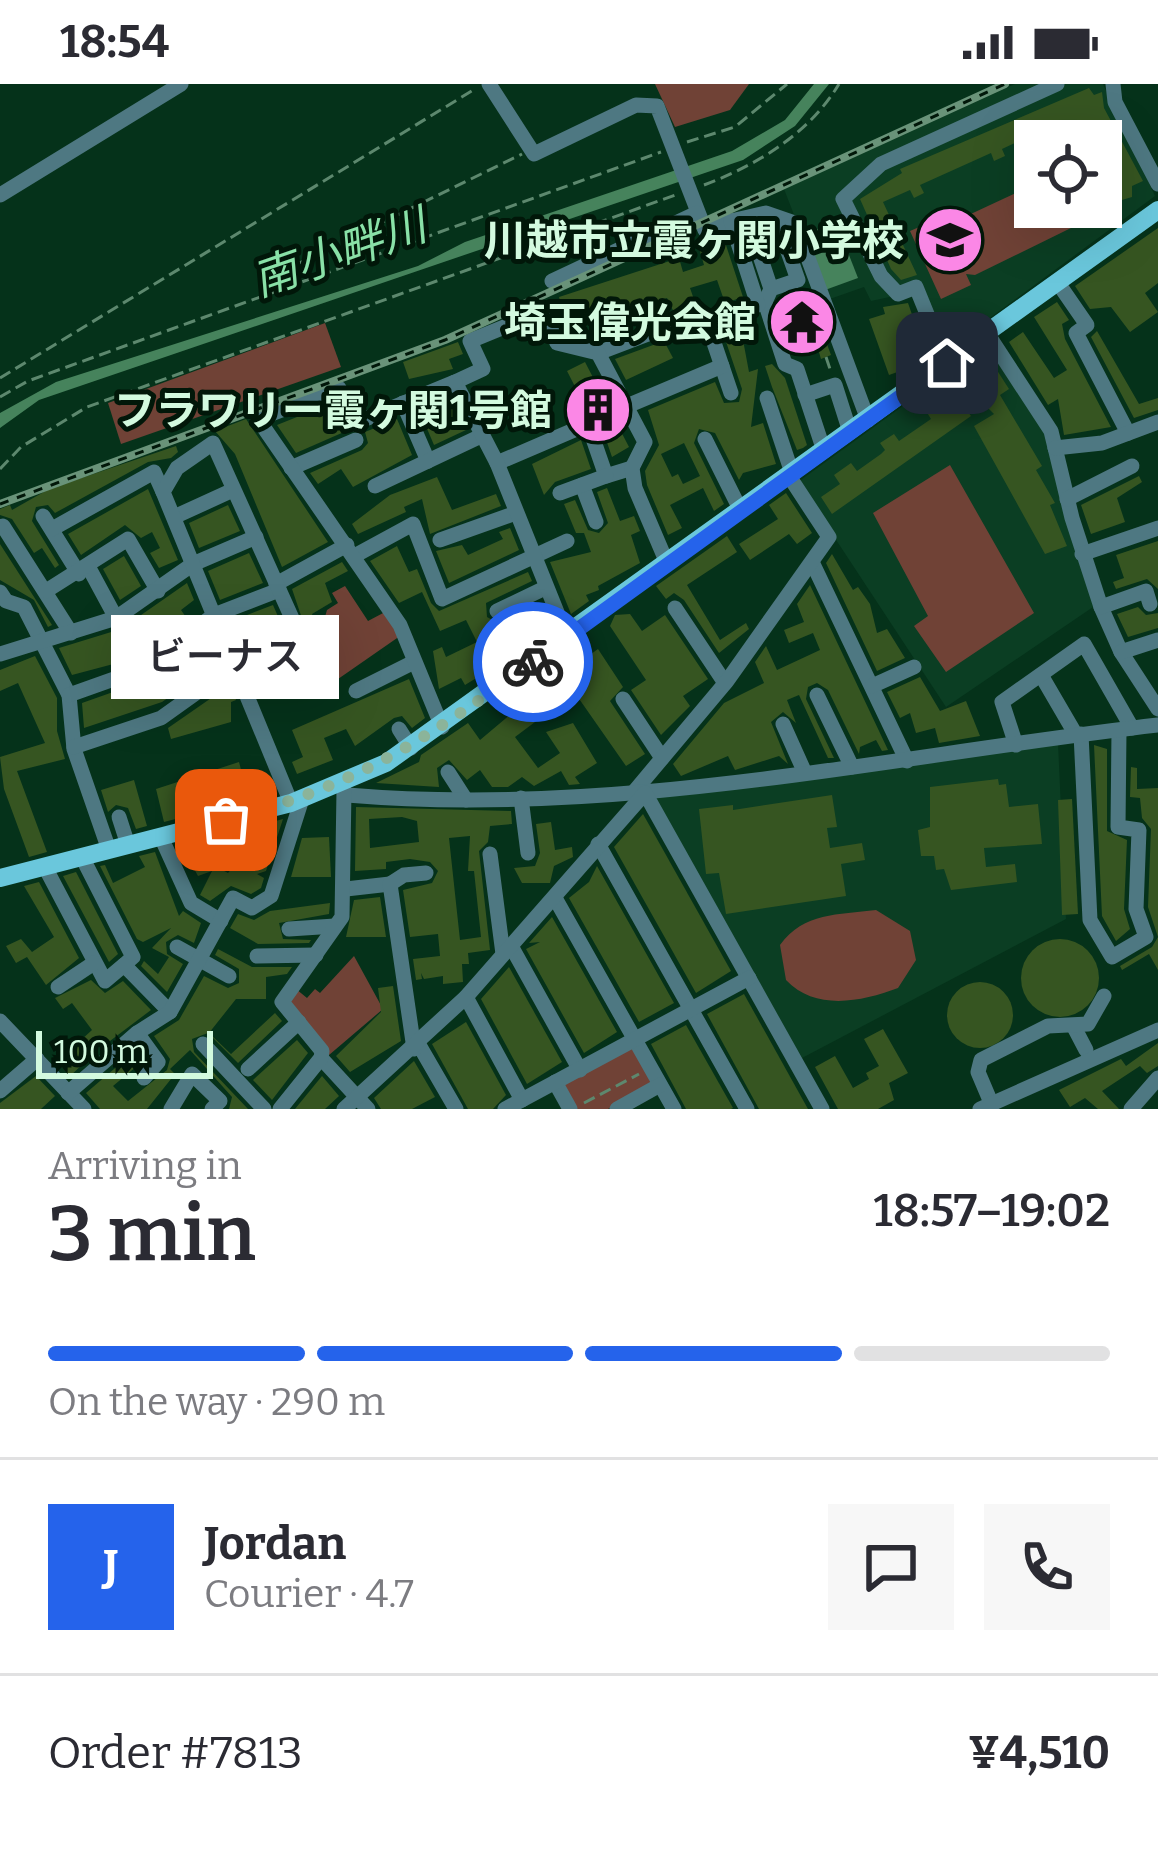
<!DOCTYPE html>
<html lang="en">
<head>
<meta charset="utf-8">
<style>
  :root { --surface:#fff; --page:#f7f7f7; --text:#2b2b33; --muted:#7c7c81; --line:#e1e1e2; --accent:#2563eb }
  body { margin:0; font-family:Bitter,"Noto Sans JP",serif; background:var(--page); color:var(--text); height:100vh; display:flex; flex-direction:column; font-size:45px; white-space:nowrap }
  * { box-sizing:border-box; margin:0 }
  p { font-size:39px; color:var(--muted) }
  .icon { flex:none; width:66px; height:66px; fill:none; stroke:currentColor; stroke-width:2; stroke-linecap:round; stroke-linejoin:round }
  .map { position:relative; height:1025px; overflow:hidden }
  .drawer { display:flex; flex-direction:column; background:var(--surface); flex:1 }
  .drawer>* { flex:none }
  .controls { position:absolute; left:1014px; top:36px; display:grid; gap:24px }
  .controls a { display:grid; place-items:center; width:108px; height:108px; border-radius:0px; background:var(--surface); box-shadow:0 12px 48px #0002; font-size:60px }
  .scale { position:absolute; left:36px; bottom:30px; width:177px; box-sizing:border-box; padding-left:12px; border:6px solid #d3fadf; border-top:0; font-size:33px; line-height:42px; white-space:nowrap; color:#d3fadf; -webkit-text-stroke:9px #011709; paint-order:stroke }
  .pin { position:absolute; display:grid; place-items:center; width:102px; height:102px; color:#fff; margin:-51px; border-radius:24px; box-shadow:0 6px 18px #0006 }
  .courier { position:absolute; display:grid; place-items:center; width:120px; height:120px; margin:-60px; border:9px solid #2563eb; border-radius:50%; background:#fff; color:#222; box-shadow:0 3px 15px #0007 }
  .bubble { position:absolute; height:84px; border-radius:0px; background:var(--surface); box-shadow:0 12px 48px #0002; font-size:39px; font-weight:600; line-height:84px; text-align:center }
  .overview em { font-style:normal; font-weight:600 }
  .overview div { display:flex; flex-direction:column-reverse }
  .overview { display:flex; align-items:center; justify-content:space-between; height:204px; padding:0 48px }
  h1 { font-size:78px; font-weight:600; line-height:90px }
  .bar { display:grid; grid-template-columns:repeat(4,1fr); gap:18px 12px; align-content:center; height:144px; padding:0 48px }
  .bar i { height:15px; border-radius:9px; background:var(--line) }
  .bar .active { background:var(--accent) }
  .bar p { grid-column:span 4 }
  .line { display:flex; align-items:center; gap:30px; padding:0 48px; border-top:3px solid var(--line) }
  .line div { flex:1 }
  .round { display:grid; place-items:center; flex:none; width:126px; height:126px; border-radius:0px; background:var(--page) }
  .status { display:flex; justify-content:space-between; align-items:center; height:84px; padding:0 60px; background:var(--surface); direction:ltr }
  .status svg { height:33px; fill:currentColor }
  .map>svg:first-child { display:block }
  .built { fill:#0b3e23; fill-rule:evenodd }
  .green { fill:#704236 }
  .water { fill:#46835c }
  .building { fill:#365521; fill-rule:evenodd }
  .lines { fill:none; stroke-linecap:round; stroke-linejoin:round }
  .path { stroke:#5d886e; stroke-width:3; stroke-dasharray:12 6; stroke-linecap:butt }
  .minor { stroke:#4e7882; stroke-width:15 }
  .major { stroke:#6ac7dc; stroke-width:18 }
  .rail-casing { stroke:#699379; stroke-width:8 }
  .rail { stroke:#011709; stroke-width:3; stroke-dasharray:9; stroke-linecap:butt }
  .path-bridge { stroke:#5d886e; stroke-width:3; stroke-dasharray:12 6; stroke-linecap:butt }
  .done { stroke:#8bb49a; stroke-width:12; stroke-dasharray:0 21.6 }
  .route { stroke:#2563eb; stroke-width:15 }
  .labels { text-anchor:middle; stroke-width:10; stroke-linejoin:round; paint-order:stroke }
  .poi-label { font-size:42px; font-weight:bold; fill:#d3fadf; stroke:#011709; text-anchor:end }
  .water-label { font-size:45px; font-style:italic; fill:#89e1a7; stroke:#011709 }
</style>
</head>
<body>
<div class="status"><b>18:54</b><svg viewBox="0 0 49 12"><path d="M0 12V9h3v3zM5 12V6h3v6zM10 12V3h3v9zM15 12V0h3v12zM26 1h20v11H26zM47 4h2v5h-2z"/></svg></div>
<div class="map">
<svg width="1158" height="1025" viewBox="0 0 1158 1025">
  <rect width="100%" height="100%" fill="#05321a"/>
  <g class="built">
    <path d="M1015,0H1103L1155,112L948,265L922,206L871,217L864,203L827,216L784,105ZM1035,57H1101V123H1035Z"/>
    <path d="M987,261L1043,337L1096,521L946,623L798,398Z"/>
    <path d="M1058,659L1066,835L802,974L654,713Z"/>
  </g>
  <g class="green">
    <path d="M655,0H749L730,26L675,43Z"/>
    <path d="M1035,100V123H1077L1071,144L975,191L966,190L971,201L941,215L910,147L940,134L945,142Z"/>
    <path d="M325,239L341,283L121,360L108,319Z"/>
    <path d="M950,381L1034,529L946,588L914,542L928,532L873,429Z"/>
    <path d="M345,502L368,537L385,528L400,552L328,602L320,587L336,573L321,547L327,526L338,519L332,509Z"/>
    <path d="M876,826L910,847L916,876L898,904C861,918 815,927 786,896L780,861C804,828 838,831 876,826Z"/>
    <path d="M354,872L383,925L329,971L285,918L296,905L307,914L315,905L320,909Z"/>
    <path d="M634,962L654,999L608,1025H574L561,1001Z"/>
  </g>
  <g class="water">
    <path d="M814,0H829L795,42L743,76L39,316L0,344V329L56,298L418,182L465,158L732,67L785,36Z"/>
    <path d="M836,138L858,194L825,206L804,150Z"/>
  </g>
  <g class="building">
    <path d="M1089,4L1094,11L1102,8L1104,24L1143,97L1132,102V113L1105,121L1101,57H1088L1079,38L1061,47L1057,39L1002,65L1005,72L994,77L991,69L920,101L924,109L914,114L910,106L883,118L917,191L901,196L891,185L860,115L902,89L900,85Z"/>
    <path d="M1158,144V199L1145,209L1158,228L1130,248L1111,223L1090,225L1075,202Z"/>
    <path d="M723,152L743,213L725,219L717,196L690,204L699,230L688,240L681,243L667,214L565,248L556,226L562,224L559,213L679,174L683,188L704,181L697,157Z"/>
    <path d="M806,204L831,271L821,275L818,265L795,271L778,219Z"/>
    <path d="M1057,218L1069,236L1062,240L1065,255L1111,343L1064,351L1058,315L1048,321L1009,258L1023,248L1054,294L1067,286L1034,233Z"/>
    <path d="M908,219L922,259L904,266L906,285L889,291L869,235L885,230L883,223Z"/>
    <path d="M740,240L749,288L758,285L751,343L763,339L776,380L743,389L739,396L715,349L699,345L694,359L724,420L714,427L703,404L670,421L682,444L668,451L647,401L645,387L659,361L648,326L715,298L724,319L739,318L742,305L722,246ZM684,359L700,392L683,400L678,390L672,393L661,370Z"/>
    <path d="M1097,247L1139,320L1158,314V326L1134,334L1091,253Z"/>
    <path d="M664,257L673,274L626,296L615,275Z"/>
    <path d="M458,258L463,270L449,275L453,285L409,295L403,278Z"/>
    <path d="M585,278L629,363L612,373L599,335L588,328L567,287Z"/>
    <path d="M772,280L785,294L807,361L803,364L797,366L772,303L765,282Z"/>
    <path d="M993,280L1009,305L1000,311L1042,382L1036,386L1055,419L1050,421L1067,462L1045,470L974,342L994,330L965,301Z"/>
    <path d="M449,313L466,346L434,361L419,326Z"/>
    <path d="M958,315L971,332L832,430L821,413L840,400L834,391L851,379L857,387L881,370L885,366L880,359L894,350L899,357L931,335L926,327L939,318L944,325Z"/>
    <path d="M332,319L344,348L296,369L277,341Z"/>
    <path d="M246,335L328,458L282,483L235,370L215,347Z"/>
    <path d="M397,335L412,371L353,403L341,385L318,400L310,389L362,366L368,359L365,348Z"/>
    <path d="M581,356L591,385L555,398L544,411L532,380Z"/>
    <path d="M176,362L178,368L171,374L148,378L55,429L48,421L36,423L32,437L59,481L55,484L42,464L34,469L12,435L0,431V425L10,421L12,426L49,405Z"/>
    <path d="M1139,392L1142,398L1117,414L1125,438L1091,450L1081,421Z"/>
    <path d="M437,393L452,426L496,410L501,422L430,450L422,415L404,423L406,428L358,450L352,440L390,411Z"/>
    <path d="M607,404L620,437L634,432L640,447L631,451L640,479L598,502L599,506L586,511L589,517L571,530L550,478L591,468L584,449H576L564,420L575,416L588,446L599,449L608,439L597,408Z"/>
    <path d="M148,405L178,476L159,484L150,469L160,464L152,448L141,454L125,441L81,471L68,450Z"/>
    <path d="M786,409L812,449L797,460L789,450L750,476L739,460L778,435L769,421Z"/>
    <path d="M228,421L240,447L199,464L189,439Z"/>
    <path d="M510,444L519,466L449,499L436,467L462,461L468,471L503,455L499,448Z"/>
    <path d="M727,452L737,468L687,501L720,556L746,539L749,545L719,569L684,516L674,509L666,515L656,502Z"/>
    <path d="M1158,457V505L1147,495L1116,505L1113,498L1124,494L1116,471Z"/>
    <path d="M0,460L52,541L48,543L34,516L0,496Z"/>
    <path d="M397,462L409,488L417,485L431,519L439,527L528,488L532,497L486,519L487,533L501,541L509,554L500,560L509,574L465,601L461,594L439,605L433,567L442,563L446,573L477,558L466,536L440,547L422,508L399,519L370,477Z"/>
    <path d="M249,469L263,499L220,516L208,487Z"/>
    <path d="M832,470L853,506L858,503L870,520L877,549L887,545L905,574L877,587L826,479Z"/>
    <path d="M124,472L141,502L120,516L103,485Z"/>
    <path d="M342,478L348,487L325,499L332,518L312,530L330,572L315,581L321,598L298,606L291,587L255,600L251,590L310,558L292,505Z"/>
    <path d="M187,499L194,516L181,526L188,536L136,574L72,591L59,564L121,545Z"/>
    <path d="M810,501L888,666L882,667L876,656L860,663L859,670L828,606L817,599L808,603L806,615L834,674H828L799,611L787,616L796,639L783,628L771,638L788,680L779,672L735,686L728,672L681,692L673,680L724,619L764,599L755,578L766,562L777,586L820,566L813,549L789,559L784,546L804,538L797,520Z"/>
    <path d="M273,521L284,546L241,567L229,538Z"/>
    <path d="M1138,523L1146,531L1158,529V544L1128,553L1117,530Z"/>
    <path d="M630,530L642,547L665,531L708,595L683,612L690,622L661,651L631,606L646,596L610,542L615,531Z"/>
    <path d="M208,550L219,575L209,585L162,618L84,644L82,619L147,596Z"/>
    <path d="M598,565L623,603L610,617L645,670L626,682L575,609L566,615L553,597Z"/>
    <path d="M35,572L57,614V647L65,675L17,687L47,768L29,773L4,705L0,673L45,659L18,599L0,607V586Z"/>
    <path d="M920,593L940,627L966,617L980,652L939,659L935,644L916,649L910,629L900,634L887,608Z"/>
    <path d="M409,595L425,634L412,644L402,632L394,634L355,662L346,645L324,654L333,676L297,690L292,678L303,673L292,646Z"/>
    <path d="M230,601L236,616L231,618V638L171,655L168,644Z"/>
    <path d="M530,614L543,632L515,653L538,684L560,669L546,648L573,639L597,679L575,693L580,700L569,701L561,687L534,702L522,693L508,703H492L480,686L467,696L449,676L437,684L439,703L376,699L419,678L421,671L468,639L480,656Z"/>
    <path d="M1094,661L1107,665V747L1127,756L1124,825L1130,845L1116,857L1102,832Z"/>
    <path d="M239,678L249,716L164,738L156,705Z"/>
    <path d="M1131,683L1137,684V705L1158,704V886L1149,870L1122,886L1120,882L1152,863L1158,853L1148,823L1151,745L1142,734L1140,714L1130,713Z"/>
    <path d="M998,695L999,701L1006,700L1009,723L1038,720L1042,760L984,764L986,783L1015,780L1017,798L951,806L944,785L936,786L934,772H921L918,746L930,743V703Z"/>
    <path d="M134,696L147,742L136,745L128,724L116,721L108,728L101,706Z"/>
    <path d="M832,711L837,743L827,744L830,764L862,759L865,776L841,780L846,812L726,830L719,789L706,790L699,725L733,721V726Z"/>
    <path d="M1072,715L1078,830L1062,831L1058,716Z"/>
    <path d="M356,723L511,727L512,740L490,742L488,758L479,767L490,866L468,869L469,880H462L463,898L443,900V892L424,895L421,889L422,895L416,896L413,875L440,872L438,850L410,853L403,806L432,799L438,787L430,778L410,775L386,778V785L355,787ZM402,733L417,737L419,758L370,764L369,735ZM470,752L468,787H474L481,853L460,856L449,754Z"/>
    <path d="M643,730L731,887L696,909L614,763Z"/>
    <path d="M283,735L266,787L257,790L264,794L261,804L251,810L231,802L210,817L200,811L212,787L198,792L182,762L218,752L222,765L210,767L215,782L228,789L245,769L241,746L248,744L254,764L261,741Z"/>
    <path d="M551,738L555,766L572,763L573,773L554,782L550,799H522L514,784L535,782L540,769L536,740Z"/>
    <path d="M329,753L331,793H291L302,754Z"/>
    <path d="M155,768L179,832L183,827L201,839L194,859L178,851L166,858L167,870L183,880L167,908L141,882L144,877L158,890L169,873L152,864L171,844L143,858L137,855L100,782L105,781L113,799L145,783L139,772Z"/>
    <path d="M597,782L674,919L639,938L569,814L589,798Z"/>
    <path d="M76,788L118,870L109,878L63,792Z"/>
    <path d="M39,798L79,874L46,901L27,873L16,879L6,862L21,855L32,868L54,853L24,802Z"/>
    <path d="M380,813L386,853H346L354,816Z"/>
    <path d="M330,819L329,830L279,839L283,855L311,856L309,859L258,860L230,844L238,830L254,836L270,827Z"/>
    <path d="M552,833L617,948L584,969L526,865L540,858L529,859Z"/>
    <circle cx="1060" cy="894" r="39"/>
    <path d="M218,865L252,883H292L287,890L266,893V915H236L209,949L231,970L275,929L282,937L238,979L208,949L192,955L194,968L248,1025H229L232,1013L190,966L170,985L175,990L147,1025H100L86,1009L135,967L143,977L113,1002L128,1017L167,986L170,975L154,952L179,936L204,892L228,904L239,899V885L215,871Z"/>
    <path d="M509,883L562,978L527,1000L481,915Z"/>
    <path d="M91,896L105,909L123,897L151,926L102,963L97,958L77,975L83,980L70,992L57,978L92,946L72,919L63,925L55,914Z"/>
    <circle cx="980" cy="931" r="33"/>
    <path d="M393,902L401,957L350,988L336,972L381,928L378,904Z"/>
    <path d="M744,910L808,1025H759L707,930Z"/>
    <path d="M466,938L506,1011L493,1025H468L432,960Z"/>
    <path d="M686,941L733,1024L731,1025H686L651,960Z"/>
    <path d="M883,945L908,989L889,999L894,1016L878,1025H838L815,983L835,972L853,1004L869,995L866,989L879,982L864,955Z"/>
    <path d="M297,956L308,969L272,1016L253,996Z"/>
    <path d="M1158,959V982L1147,989L1140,982L1102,1007L1119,1025H1098L1085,1014L1070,1023L1059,1006L1121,975L1126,982Z"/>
    <path d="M414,977L435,1013L412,1025H381L374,1014Z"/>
    <path d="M36,992L55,1012L41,1025H0V1019Z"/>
    <path d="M322,992L339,1012L325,1025H295Z"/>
  </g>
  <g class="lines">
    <g class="path">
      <path d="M687,58L735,43L787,0"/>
      <path d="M704,101C757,81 809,50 839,0"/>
      <path d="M293,182L522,70"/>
      <path d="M826,273L831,288"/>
      <path d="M961,288L965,294L966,287"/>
      <path d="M0,294L475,5"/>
      <path d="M0,313L28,297L661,68"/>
      <path d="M0,385L21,363L87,323L678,110"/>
      <path d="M584,1019L639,990"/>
    </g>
    <g class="minor">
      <path d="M489,0L534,70L636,21L657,22L705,146L731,137"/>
      <path d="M1113,0L1115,18L1158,100"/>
      <path d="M0,111L181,0"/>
      <path d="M552,197L697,129"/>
      <path d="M1058,199L1087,241L1076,249L1128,349"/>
      <path d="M771,205L798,196L779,142L753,151L771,205L765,218L785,280L797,285L824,367"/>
      <path d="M987,249L1051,347L1072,434L1101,523L1121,568L1158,625"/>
      <path d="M598,269L669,242"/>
      <path d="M947,279L916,203L898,210L881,192L843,115L881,80L1057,0"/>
      <path d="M731,309L707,238L758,221L731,137L766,129L795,139L868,336"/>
      <path d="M805,311L835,301L850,348"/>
      <path d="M767,314L792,389"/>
      <path d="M403,319L428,377"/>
      <path d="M627,322L722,282"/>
      <path d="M705,355L741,427"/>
      <path d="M1055,364L1102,359L1158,338"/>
      <path d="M497,379L588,340L606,392L632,384"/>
      <path d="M291,384L356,356"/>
      <path d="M582,401L596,438"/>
      <path d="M375,402L481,352"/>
      <path d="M560,409L606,392"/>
      <path d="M1067,415L1132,382"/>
      <path d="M43,432L79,490"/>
      <path d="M174,433L233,406"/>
      <path d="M3,442L71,549"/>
      <path d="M52,445L154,388L163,408"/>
      <path d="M440,456L516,429"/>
      <path d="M1082,470L1158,444"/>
      <path d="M356,471L413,440L442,515L567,457"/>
      <path d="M812,478L907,677"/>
      <path d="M89,484L116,534"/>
      <path d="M276,500L347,461"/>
      <path d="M46,507L128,455L158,507"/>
      <path d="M0,508L6,517L24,523L69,611L74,665L109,766"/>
      <path d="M1101,523L1146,507L1150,520"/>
      <path d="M675,524L725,599"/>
      <path d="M497,527L545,504"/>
      <path d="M567,553L497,379L455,298L483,285L470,257L543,227L557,259L598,269L645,358L632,384L635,404L667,479"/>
      <path d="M1121,568L1158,556"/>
      <path d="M0,570L116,534L193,480L256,453"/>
      <path d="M1041,591L1076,651"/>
      <path d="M872,602L914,583"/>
      <path d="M356,607L414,578"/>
      <path d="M69,611L142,585L214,531L279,506"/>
      <path d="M817,611L852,683"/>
      <path d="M623,615L662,674"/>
      <path d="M783,640L805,689"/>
      <path d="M442,643L400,541L258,335L339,304L353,340L455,298"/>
      <path d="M399,645L411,664"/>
      <path d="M1081,650L1090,836L1112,873L1146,853L1136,825L1139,746L1118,743L1119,647"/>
      <path d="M1016,661L1002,618L1084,560L1132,644"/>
      <path d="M74,663L161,634L217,594L300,552L213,359L177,384L163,408L291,719"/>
      <path d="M448,688L466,716"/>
      <path d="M633,709L727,597L829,453L789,392"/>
      <path d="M347,711C620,734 889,672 1158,641"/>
      <path d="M521,714L528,769"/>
      <path d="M119,733L128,761"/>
      <path d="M226,736L234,765"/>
      <path d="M161,753L191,819L221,837"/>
      <path d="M598,760L747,1025"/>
      <path d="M490,770L503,870"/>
      <path d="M82,773L133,873L124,881"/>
      <path d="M45,783L105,897L124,881L170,928"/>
      <path d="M346,805L390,800"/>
      <path d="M555,814L674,1025"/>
      <path d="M289,845L335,842"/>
      <path d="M511,862L580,986"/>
      <path d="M177,863L229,892"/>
      <path d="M257,872L316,871"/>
      <path d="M58,903L94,879"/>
      <path d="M466,913L522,1016"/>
      <path d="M0,937L84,1025"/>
      <path d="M1075,945L1086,966"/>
      <path d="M137,949L158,978L144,994"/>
      <path d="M203,960L264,1025"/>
      <path d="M419,961L456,1025"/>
      <path d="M414,965L390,800L404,791L426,789"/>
      <path d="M321,974L368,1025"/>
      <path d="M248,985L299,938"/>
      <path d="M555,998L570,1025"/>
      <path d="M0,1007L37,975"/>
      <path d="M68,1009L137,949L170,928L233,814L252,824L271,812L302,715"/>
      <path d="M992,1021L978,988L981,976L1048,942L1088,940L1104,912"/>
      <path d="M171,1025L192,990L220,1017L212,1025"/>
      <path d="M280,1025L321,974L322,967L282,918L342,833L344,706"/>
      <path d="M344,1025L466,913L645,709L822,1025"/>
      <path d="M505,1025L749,894"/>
      <path d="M617,1025L660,1001"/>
      <path d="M980,1025L1158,946"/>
      <path d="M1131,1025L1158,994"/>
    </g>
    <path class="major" d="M0,794L291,719L386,679L1158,126"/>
    <defs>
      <path id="rail" d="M0,420L445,256L1005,0"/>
    </defs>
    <use href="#rail" class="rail-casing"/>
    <use href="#rail" class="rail"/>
    <path class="path-bridge" d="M947,260L966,287"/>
  </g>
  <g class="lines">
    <path class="done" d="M226,736C356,702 425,656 533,578"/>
    <path class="route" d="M533,578L947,279"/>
  </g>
  <defs>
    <symbol id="school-disc" viewBox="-11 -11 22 22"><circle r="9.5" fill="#fb87e6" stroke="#011709"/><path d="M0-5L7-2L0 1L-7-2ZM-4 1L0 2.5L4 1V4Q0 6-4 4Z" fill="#111"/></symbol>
    <symbol id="temple-disc" viewBox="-11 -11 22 22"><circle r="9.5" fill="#fb87e6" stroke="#011709"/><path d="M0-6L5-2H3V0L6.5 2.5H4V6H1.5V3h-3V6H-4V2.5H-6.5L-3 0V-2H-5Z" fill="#111"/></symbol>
    <symbol id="building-disc" viewBox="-11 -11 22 22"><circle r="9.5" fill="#fb87e6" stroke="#011709"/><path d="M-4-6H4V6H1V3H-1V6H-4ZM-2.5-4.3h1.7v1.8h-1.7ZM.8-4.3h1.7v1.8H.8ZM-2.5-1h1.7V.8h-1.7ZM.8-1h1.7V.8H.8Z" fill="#111"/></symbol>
  </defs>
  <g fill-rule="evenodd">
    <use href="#school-disc" x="912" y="118" width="76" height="76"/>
    <use href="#temple-disc" x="764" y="200" width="76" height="76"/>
    <use href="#building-disc" x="560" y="288" width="76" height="76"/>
  </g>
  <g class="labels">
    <g class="poi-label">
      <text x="904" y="171">川越市立霞ヶ関小学校</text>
      <text x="756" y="253">埼玉偉光会館</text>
      <text x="552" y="341">フラワリー霞ヶ関1号館</text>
    </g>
    <g class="water-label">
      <text transform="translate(339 168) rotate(-19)" y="16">南小畔川</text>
    </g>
  </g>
</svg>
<div class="controls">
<a><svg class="icon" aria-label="locate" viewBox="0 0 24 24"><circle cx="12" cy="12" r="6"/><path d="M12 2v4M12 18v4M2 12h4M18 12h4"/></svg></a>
</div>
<div class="scale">100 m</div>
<div class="pin" style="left:226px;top:736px;background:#ea580c"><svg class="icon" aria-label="bag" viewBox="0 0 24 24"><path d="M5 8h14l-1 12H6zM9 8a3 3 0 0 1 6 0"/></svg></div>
<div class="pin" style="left:947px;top:279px;background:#1f2937"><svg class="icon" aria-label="home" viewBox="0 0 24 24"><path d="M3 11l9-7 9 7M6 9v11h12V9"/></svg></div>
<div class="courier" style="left:533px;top:578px"><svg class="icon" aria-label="bike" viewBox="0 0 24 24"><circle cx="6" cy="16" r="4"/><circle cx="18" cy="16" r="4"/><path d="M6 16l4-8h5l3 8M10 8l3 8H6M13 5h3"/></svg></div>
<div class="bubble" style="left:111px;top:531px;width:228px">ビーナス</div>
</div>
<section class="drawer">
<div class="overview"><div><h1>3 min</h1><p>Arriving in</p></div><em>18:57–19:02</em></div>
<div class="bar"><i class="active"></i><i class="active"></i><i class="active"></i><i></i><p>On the way · 290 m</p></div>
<div class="line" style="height:216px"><b class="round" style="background:var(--accent);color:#fff">J</b><div><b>Jordan</b><p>Courier · 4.7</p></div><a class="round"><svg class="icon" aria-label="chat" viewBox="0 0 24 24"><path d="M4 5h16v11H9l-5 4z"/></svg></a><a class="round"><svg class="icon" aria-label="phone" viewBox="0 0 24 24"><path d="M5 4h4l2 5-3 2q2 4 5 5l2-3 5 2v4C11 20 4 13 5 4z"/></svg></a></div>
<div class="line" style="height:156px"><div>Order #7813</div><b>¥4,510</b></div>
</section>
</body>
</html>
